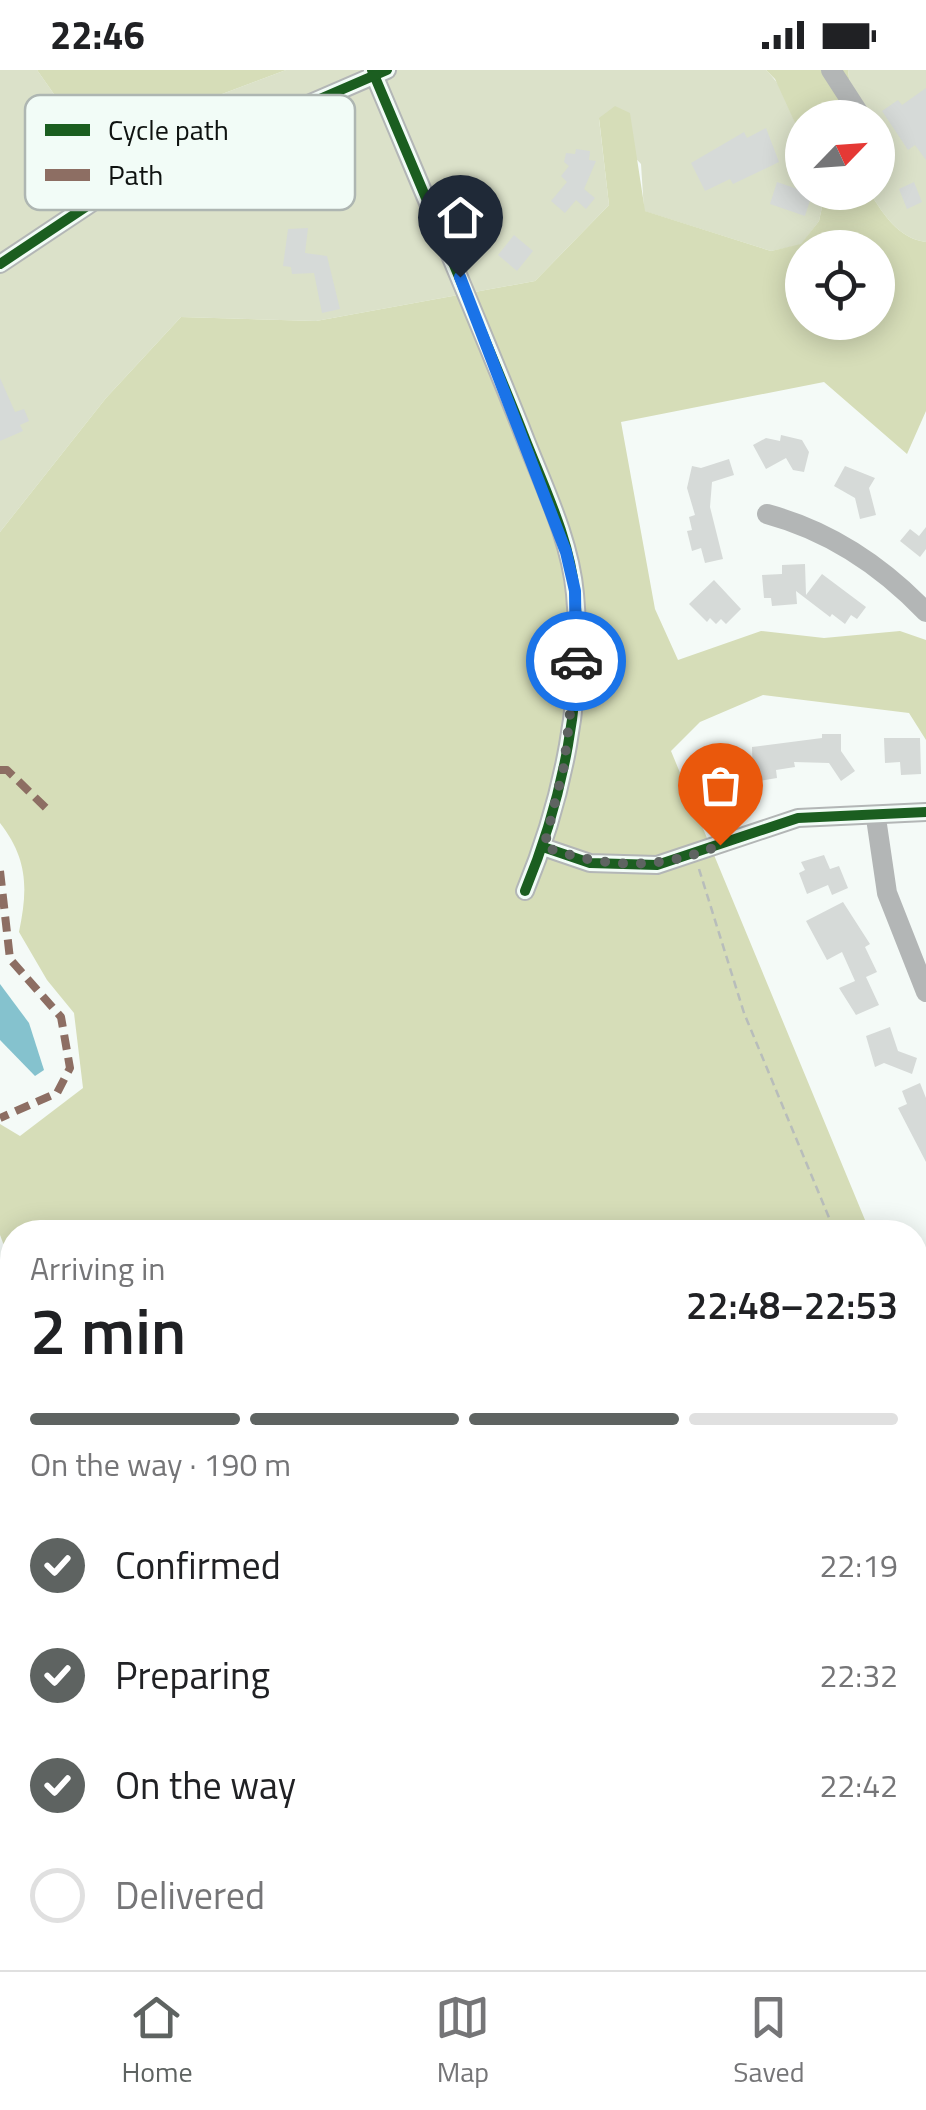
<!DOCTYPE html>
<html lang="en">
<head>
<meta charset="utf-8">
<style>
  :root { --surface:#fff; --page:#f2f2f2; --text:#202124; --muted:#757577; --line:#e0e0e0; --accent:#5e6361 }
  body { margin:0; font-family:"Titillium Web",sans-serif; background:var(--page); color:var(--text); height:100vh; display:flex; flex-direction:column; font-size:38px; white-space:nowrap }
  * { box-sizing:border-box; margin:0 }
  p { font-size:32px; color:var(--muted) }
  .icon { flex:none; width:55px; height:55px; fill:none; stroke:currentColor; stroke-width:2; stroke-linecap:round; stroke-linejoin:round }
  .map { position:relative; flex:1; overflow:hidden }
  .details { position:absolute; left:0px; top:1150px; width:928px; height:750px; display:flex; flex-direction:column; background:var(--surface); border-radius:40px 40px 0 0; box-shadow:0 5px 25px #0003 }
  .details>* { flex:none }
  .needle { width:65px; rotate:65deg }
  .controls { position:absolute; left:785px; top:30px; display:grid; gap:20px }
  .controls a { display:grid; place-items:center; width:110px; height:110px; border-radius:50%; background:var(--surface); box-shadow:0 5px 25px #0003; font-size:50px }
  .pin { position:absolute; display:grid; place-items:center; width:85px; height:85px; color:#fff; margin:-102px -42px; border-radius:50% 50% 50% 0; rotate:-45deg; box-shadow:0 0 10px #0007 }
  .pin .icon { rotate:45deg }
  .courier { position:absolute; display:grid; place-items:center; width:100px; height:100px; margin:-50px; border:8px solid #1a73e8; border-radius:50%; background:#fff; color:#222; box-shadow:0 2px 12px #0007 }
  .head em { font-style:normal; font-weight:600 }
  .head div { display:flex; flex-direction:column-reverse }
  .head { display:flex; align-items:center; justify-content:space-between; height:170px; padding:0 30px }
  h1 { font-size:65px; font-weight:600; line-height:75px }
  .bar { display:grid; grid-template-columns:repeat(4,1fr); gap:15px 10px; align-content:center; height:120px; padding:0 30px }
  .bar i { height:12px; border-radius:8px; background:var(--line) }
  .bar .on { background:var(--accent) }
  .bar p { grid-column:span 4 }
  ol { padding:0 30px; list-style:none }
  li { display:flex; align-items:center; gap:30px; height:110px }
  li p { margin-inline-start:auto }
  li .icon { padding:10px; border-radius:50%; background:var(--accent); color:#fff; stroke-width:4 }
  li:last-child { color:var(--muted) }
  li i { width:55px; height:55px; border:5px solid var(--line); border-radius:50% }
  .status { display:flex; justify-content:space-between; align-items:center; height:70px; padding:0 50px; background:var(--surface); direction:ltr }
  .status svg { height:28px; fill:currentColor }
  .tab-bar { display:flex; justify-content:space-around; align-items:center; height:140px; border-top:2px solid var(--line); background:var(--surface); font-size:28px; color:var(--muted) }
  .tab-bar a { display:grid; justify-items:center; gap:5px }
  .tab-bar .on { color:var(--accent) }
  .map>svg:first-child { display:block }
  .green { fill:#dbe1c9 }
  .forest { fill:#d6ddb8; fill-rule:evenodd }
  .water { fill:#85c2ce }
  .building { fill:#d6dad8 }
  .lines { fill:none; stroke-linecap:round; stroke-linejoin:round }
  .path { stroke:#b8bdbb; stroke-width:2.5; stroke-dasharray:8 5; stroke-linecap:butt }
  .minor { stroke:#b3b6b6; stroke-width:20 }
  .quiet { stroke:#8d6e63; stroke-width:8; stroke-dasharray:15 8; stroke-linecap:butt }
  .cycleway-casing { stroke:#f2fcf7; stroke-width:16 }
  .cycleway { stroke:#1b5e20; stroke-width:10 }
  .done { stroke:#5e6361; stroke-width:10; stroke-dasharray:0 18 }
  .route { stroke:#1a73e8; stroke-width:12 }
  .key { fill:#f2fcf7; stroke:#aeb6b2; stroke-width:2.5 }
  .key-label { font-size:28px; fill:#0e1210 }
</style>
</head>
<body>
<div class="status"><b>22:46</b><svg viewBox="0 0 49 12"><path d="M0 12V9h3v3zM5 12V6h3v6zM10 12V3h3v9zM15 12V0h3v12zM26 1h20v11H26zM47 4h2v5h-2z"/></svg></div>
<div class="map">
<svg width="926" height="1900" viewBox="0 0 926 1900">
  <rect width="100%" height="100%" fill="#f4faf7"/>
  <g class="green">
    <path d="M0,0H37L89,74L286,0H766C799,32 802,79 802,122L825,123L819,151L801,175L771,181L644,141L641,94L599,49L609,135L535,211L316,251L181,247L106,328L0,462Z"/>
    <path d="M848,0H926V172C898,168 884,145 870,123L878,122V48L854,47Z"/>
  </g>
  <g class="forest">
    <path d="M37,0H286L89,74Z"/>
    <path d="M766,0H848L854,47L802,48V68L775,9Z"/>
    <path d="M615,36L630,43L645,141L771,181L801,174L819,151L825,123H870C884,145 898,168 926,172V341L907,384L824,312L621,352L655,539L678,590L761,561L824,568L900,561L926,570V670L909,643L763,625L700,652L671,681L870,1162H12V1197L0,1165V1054L20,1066L83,1018L74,943L47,910L19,862C28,819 28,789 0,753V462L106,328L181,247L316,251L535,211L609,135L599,48ZM802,178H878V252H802Z"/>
    <path d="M926,1204V1550L915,1544V1208Z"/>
    <path d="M915,1712L926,1717V1900H0V1837L12,1853V1888H915Z"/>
  </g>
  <path class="water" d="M0,914L29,953L44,1000L35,1006L0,970Z"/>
  <g class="building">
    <path d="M926,18V90L915,75L908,80L882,41L898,30L902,35Z"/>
    <path d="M766,58L779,92L733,114L730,109L705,121L691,93L744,62L747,68Z"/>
    <path d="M576,79L590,81L589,90L596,91L584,119L595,128L586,139L576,130L565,143L551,131L567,112L561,106L569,96L564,92L566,83L575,84Z"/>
    <path d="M777,112L812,124L805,146L770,134Z"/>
    <path d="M914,112L922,132L907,139L899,119Z"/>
    <path d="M308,158L305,183L327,186L340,239L322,243L314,203L292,204L291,197L283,196L288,159Z"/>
    <path d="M514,165L533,181L517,201L498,185Z"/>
    <path d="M0,308L15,342L24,339L29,351L20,355L23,361L0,371Z"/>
    <path d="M781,365L802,370L809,382L804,402L793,400L786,388L766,399L753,375L766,368L780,371Z"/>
    <path d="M729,389L734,405L712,412L710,437L723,489L705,493L701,478L692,481L687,461L692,460L689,447L695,445L687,418L692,396L701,398Z"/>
    <path d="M845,396L875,408L869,418L876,445L860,449L855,428L834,416Z"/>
    <path d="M926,457V479L920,487L900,471L910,459L919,466Z"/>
    <path d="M805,494L806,525L822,504L866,537L857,549L851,545L845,554L832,544L830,547L796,521L797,534L772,536L771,528H764L762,505L782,504V495Z"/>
    <path d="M714,510L741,539L726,554L721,549L716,554L710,548L707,552L689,534Z"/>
    <path d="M822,664H841V681L855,701L841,711L829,693L794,692L795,697L776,700L777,708L753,712L752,677L822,668Z"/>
    <path d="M884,668H920L921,704L901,705L900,692L885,693Z"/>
    <path d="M713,696L718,706L727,701L748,706L742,728L720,723L698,734L688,714Z"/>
    <path d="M824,785L830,799L839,796L848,818L832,825L828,815L807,824L799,803L805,800L801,792Z"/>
    <path d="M843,832L870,874L865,877L877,902L866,907L879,935L856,945L839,918L855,911L842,882L827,890L806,851Z"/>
    <path d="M890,957L898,981L917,988L912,1004L884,993L875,997L866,966Z"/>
    <path d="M920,1013L926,1028V1092L898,1038L907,1034L902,1021Z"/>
    <path d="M0,1235L12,1265V1342L0,1313Z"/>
    <path d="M0,1446L12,1475V1542L0,1547Z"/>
  </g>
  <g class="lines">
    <path class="path" d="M699,799L744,943L835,1162"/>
    <g class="minor">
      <path d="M372,0C422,119 473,238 521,358C541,411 570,467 575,524C585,623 563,729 525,821"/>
      <path d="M831,0L862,48"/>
      <path d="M0,194L114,118L387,0"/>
      <path d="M767,444C830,461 881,495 926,542"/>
      <path d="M876,748L887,823L926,922"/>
      <path d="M543,777L590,793L657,795L798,748L926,742"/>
      <path d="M0,1388L7,1406L0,1430"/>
      <path d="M0,1679L12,1727"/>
      <path d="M0,1784L12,1812"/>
    </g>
    <g class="quiet">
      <path d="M0,700H7L50,742"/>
      <path d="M0,801L10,889L61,947L70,998L57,1023L0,1048"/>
      <path d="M915,1434L926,1449"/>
      <path d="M83,1888L88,1900"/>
      <path d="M589,1900L593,1888"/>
    </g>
    <defs>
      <g id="cycleway">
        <path d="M372,0C422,119 473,238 521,358C541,411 570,467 575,524C585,623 563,729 525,821"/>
        <path d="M0,194L114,118L387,0"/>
        <path d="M543,777L590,793L657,795L798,748L926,742"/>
      </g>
    </defs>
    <use href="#cycleway" class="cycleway-casing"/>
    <use href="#cycleway" class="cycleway"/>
  </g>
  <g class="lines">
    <path class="done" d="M576,591L564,696L544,777C606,798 658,801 720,775"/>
    <path class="route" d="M460,207L566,482L575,521L576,591"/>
  </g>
  <rect x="25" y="25" width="330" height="115" rx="15" class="key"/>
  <rect x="45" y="54" width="45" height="12" fill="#1b5e20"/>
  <rect x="45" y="99" width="45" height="12" fill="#8d6e63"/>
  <g class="key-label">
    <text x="108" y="70">Cycle path</text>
    <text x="108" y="115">Path</text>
  </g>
</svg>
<div class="controls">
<a><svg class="needle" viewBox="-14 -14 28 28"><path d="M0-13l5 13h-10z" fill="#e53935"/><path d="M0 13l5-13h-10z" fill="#757577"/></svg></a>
<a><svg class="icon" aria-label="locate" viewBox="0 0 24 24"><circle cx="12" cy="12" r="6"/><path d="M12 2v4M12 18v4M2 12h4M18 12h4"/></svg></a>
</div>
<div class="pin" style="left:720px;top:775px;background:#ea580c"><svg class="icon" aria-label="bag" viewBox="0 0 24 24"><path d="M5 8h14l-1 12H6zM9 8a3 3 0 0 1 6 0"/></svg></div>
<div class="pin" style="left:460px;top:207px;background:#1f2937"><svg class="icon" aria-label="home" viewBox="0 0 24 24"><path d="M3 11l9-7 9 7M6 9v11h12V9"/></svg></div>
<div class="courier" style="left:576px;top:591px"><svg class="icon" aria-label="car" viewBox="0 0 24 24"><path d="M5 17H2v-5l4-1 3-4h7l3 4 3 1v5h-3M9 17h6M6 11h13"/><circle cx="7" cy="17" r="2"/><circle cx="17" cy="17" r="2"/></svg></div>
<section class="details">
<div class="head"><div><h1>2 min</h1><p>Arriving in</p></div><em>22:48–22:53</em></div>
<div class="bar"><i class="on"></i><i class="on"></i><i class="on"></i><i></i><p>On the way · 190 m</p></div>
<ol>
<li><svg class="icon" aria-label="check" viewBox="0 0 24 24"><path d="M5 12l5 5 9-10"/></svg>Confirmed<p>22:19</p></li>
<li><svg class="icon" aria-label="check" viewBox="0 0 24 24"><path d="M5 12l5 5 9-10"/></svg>Preparing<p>22:32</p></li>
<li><svg class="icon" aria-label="check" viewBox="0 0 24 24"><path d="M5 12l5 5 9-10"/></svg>On the way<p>22:42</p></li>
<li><i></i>Delivered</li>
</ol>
</section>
</div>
<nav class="tab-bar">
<a class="on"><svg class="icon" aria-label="home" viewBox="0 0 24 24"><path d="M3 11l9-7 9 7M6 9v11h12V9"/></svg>Home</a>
<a><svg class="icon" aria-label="map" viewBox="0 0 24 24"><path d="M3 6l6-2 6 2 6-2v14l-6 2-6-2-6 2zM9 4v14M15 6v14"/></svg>Map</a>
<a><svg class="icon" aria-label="saved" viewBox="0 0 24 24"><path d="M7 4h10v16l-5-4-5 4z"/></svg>Saved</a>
</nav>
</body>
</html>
